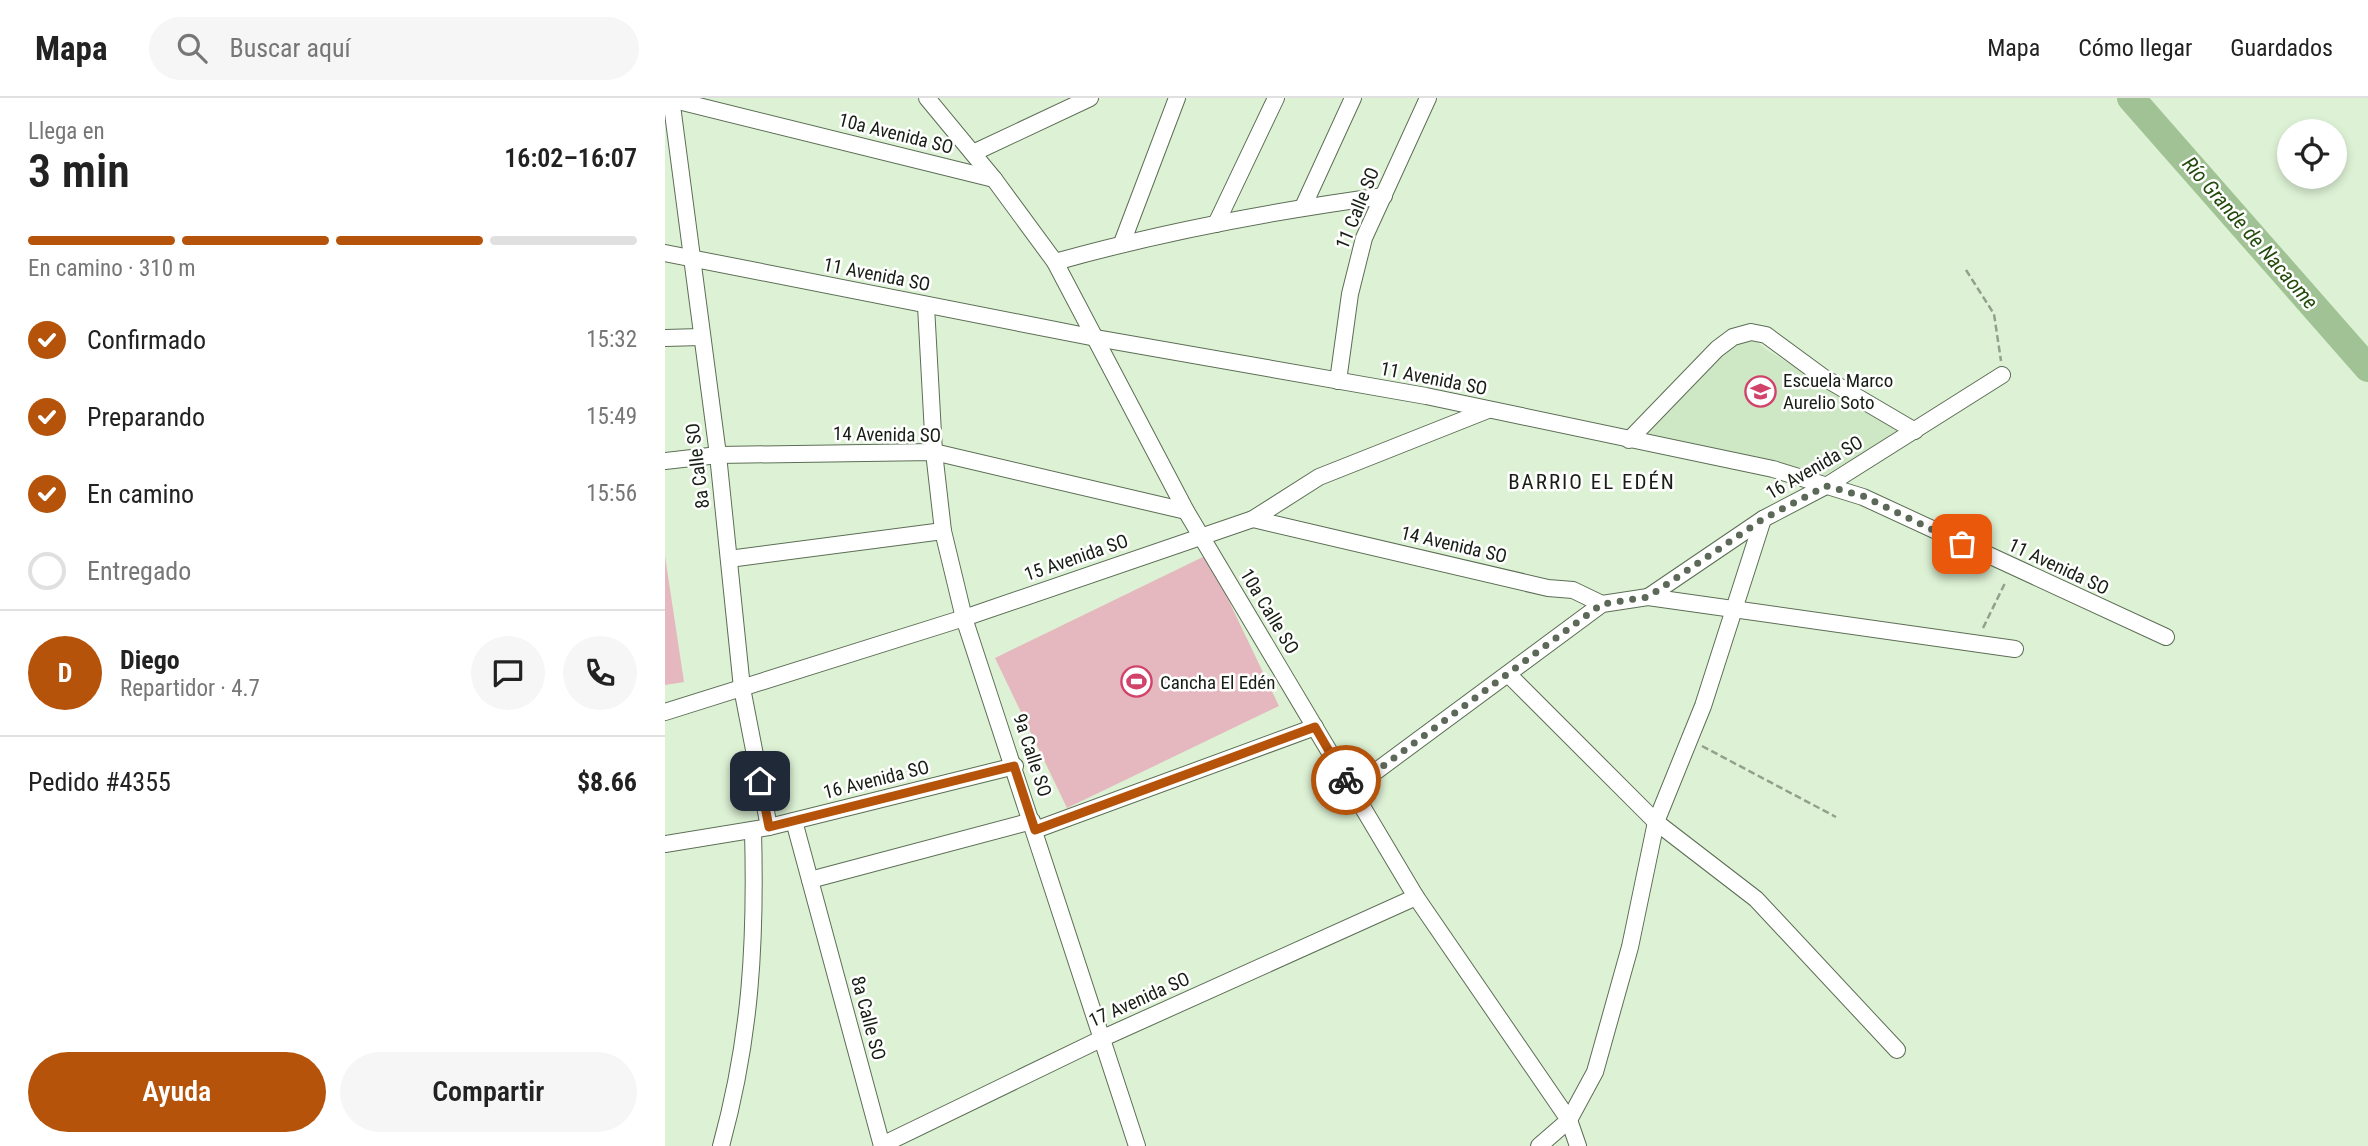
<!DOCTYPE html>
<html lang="es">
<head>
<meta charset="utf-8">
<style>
  :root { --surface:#fff; --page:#f6f6f6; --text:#222; --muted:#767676; --line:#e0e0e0; --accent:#b45309 }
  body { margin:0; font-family:"Roboto Condensed",sans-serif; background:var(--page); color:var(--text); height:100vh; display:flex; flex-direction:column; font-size:26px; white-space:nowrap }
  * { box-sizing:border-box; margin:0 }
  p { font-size:23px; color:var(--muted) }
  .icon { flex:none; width:38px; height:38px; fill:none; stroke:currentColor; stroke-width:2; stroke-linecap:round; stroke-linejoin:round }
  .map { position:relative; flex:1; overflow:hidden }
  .sheet { display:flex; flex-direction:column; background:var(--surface); width:665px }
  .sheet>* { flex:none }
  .controls { position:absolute; left:1612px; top:21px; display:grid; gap:14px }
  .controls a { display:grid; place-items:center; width:70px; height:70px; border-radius:50%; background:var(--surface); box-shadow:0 4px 10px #0003; font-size:35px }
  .pin { position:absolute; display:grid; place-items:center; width:60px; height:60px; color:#fff; margin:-30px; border-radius:14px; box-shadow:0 4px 10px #0006 }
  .courier { position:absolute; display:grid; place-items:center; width:70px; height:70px; margin:-35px; border:5px solid #b45309; border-radius:50%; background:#fff; color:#222; box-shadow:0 2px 9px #0007 }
  .summary em { font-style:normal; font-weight:600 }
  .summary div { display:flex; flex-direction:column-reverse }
  .summary { display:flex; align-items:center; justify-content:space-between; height:119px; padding:0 28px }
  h1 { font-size:46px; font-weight:600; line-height:52px }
  .bar { display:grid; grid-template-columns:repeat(4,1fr); gap:10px 7px; align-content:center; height:84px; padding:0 28px }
  .bar i { height:9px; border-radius:5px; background:var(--line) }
  .bar .on { background:var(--accent) }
  .bar p { grid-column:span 4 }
  .line { display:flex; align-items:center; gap:18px; padding:0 28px; border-top:2px solid var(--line) }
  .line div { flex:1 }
  .round { display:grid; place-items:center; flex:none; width:74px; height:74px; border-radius:37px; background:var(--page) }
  ol { padding:0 28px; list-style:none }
  li { display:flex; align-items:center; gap:21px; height:77px }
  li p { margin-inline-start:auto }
  li .icon { padding:7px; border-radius:50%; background:var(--accent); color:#fff; stroke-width:4 }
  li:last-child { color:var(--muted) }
  li i { width:38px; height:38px; border:4px solid var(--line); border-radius:50% }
  .action { display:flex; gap:14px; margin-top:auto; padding:14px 28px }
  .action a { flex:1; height:80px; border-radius:42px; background:var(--accent); color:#fff; font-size:28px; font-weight:600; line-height:80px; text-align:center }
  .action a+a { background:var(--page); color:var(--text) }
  header { display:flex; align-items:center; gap:42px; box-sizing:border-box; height:98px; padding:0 35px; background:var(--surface); border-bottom:2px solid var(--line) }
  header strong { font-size:33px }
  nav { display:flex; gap:38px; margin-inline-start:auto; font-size:24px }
  .search { width:490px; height:63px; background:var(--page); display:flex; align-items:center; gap:18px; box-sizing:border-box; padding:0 24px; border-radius:38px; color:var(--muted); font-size:26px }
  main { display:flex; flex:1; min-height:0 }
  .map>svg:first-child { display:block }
  .built { fill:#cee8c5 }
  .green { fill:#e5b7be }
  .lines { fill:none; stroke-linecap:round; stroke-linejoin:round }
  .river { stroke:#a1c294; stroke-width:28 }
  .minor-casing { stroke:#5c6e55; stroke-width:18 }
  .path { stroke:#92a18c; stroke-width:2.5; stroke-dasharray:7 3.5; stroke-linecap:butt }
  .minor { stroke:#fff; stroke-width:16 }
  .done { stroke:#5c6858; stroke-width:7; stroke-dasharray:0 12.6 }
  .route { stroke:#b45309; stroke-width:9 }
  .labels { text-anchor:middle; stroke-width:5; stroke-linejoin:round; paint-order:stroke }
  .street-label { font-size:19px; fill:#171e14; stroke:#fff }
  .poi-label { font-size:19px; fill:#171e14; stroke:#fff; text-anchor:start }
  .water-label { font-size:21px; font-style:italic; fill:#234c0c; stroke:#fff }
  .neighbourhood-label { font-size:21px; letter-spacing:2px; fill:#171e14; stroke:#fff }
</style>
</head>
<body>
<header>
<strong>Mapa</strong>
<div class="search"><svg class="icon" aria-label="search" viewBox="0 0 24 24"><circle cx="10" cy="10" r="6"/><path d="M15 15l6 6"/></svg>Buscar aquí</div>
<nav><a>Mapa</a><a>Cómo llegar</a><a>Guardados</a></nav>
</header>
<main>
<section class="sheet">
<div class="summary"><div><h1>3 min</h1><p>Llega en</p></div><em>16:02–16:07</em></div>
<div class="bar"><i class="on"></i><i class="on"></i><i class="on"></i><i></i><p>En camino · 310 m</p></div>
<ol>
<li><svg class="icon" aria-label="check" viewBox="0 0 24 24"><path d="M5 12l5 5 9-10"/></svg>Confirmado<p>15:32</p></li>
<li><svg class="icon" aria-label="check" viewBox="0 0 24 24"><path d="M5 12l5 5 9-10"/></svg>Preparando<p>15:49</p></li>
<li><svg class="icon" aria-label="check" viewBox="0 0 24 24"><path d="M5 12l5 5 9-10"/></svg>En camino<p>15:56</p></li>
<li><i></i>Entregado</li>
</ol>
<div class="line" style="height:126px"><b class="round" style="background:var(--accent);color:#fff">D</b><div><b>Diego</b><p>Repartidor · 4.7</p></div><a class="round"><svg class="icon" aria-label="chat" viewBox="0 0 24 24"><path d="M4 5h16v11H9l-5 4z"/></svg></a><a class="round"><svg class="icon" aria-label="phone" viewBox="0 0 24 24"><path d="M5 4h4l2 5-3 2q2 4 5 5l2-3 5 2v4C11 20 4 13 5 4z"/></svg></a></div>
<div class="line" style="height:91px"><div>Pedido #4355</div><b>$8.66</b></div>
<div class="action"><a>Ayuda</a><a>Compartir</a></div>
</section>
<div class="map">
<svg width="1703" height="1048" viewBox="0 0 1703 1048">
  <rect width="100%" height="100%" fill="#ddf2d5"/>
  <path class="built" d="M1088,241L1102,252L1235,333L1160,377L981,337L1060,253L1076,242Z"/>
  <g class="green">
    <path d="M542,457L614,608L402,710L330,560Z"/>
    <path d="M0,458L19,584L0,587Z"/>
  </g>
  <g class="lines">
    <path class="river" d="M1466,0L1703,270"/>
    <defs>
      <g id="minor">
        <path d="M1,0L329,81"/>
        <path d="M6,0L53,357L77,590L104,729"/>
        <path d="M262,0L329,81L390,164L521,413L751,799L904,1022L913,1048"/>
        <path d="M308,55L425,0"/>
        <path d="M638,109L688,0"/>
        <path d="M551,126L611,0"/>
        <path d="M457,145L512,0"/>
        <path d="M0,155L431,240L761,298L1108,371L1198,399L1501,539"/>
        <path d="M390,164C497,134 608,113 719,98"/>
        <path d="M261,208L269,354L278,433L299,520L472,1048"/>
        <path d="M0,240L36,239"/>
        <path d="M673,283L685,196L699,140L763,0"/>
        <path d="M964,342L1052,251L1068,239L1086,234L1101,237L1158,279L1250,333"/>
        <path d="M0,363L53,357L269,354L521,413"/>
        <path d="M588,421L883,490L908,492L937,506"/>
        <path d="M64,461L278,433"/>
        <path d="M983,499L1098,421L1161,388L1337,277"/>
        <path d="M843,576L991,724L1091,801L1232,952"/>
        <path d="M0,614L299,520L588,421L654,379L823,312"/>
        <path d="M687,691L937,506L983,499L1350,551"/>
        <path d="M129,723L217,1048"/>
        <path d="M370,732L650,629"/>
        <path d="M0,746L104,729L350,668"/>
        <path d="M145,782L367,723"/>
        <path d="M217,1047L438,940L751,799"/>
        <path d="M56,1048C86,939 91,844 88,732"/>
        <path d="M874,1048L904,1022L930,974L965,849L991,724L1038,608L1098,421"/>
      </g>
    </defs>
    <use href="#minor" class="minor-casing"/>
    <g class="path">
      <path d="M1301,172L1329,216L1336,263"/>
      <path d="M1318,530L1341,483"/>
      <path d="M1037,648L1171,719"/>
    </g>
    <use href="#minor" class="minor"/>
  </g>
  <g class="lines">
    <path class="done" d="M681,682L687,691L937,506L983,499L1098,421L1161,388L1198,398L1297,446"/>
    <path class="route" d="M95,683L104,729L349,668L370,732L650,629L681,682"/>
  </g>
  <defs>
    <symbol id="school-ring" viewBox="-11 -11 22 22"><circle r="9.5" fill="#fff" stroke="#d1436b" stroke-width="1.5"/><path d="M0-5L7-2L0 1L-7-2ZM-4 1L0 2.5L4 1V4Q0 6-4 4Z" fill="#d1436b"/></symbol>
    <symbol id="stadium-ring" viewBox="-11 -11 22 22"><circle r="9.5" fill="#fff" stroke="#d1436b" stroke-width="1.5"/><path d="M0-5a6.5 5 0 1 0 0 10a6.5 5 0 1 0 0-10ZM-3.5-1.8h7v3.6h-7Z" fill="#d1436b"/></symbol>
  </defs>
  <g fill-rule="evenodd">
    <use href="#school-ring" x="1078" y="276" width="35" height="35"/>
    <use href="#stadium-ring" x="454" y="566" width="35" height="35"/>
  </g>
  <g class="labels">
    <g class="street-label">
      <text transform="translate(231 35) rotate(14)" y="7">10a Avenida SO</text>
      <text transform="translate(692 110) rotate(-68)" y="7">11 Calle SO</text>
      <text transform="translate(212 176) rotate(11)" y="7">11 Avenida SO</text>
      <text transform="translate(769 280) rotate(11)" y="7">11 Avenida SO</text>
      <text transform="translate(222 336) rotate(1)" y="7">14 Avenida SO</text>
      <text transform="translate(32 368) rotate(-97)" y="7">8a Calle SO</text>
      <text transform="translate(1149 369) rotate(-30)" y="7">16 Avenida SO</text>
      <text transform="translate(789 446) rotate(13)" y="7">14 Avenida SO</text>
      <text transform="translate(411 459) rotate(-19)" y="7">15 Avenida SO</text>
      <text transform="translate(1394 468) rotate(25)" y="7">11 Avenida SO</text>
      <text transform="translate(605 513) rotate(59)" y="7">10a Calle SO</text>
      <text transform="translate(368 657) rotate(72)" y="7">9a Calle SO</text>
      <text transform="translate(211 681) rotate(-14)" y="7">16 Avenida SO</text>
      <text transform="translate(474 901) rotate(-24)" y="7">17 Avenida SO</text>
      <text transform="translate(204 920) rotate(75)" y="7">8a Calle SO</text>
    </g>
    <g class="poi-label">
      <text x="1118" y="289">Escuela Marco<tspan x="1118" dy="22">Aurelio Soto</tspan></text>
      <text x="495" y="591">Cancha El Edén</text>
    </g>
    <g class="water-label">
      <text transform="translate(1585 135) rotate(49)" y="7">Río Grande de Nacaome</text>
    </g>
    <g class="neighbourhood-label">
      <text x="927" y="391">BARRIO EL EDÉN</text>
    </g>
  </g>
</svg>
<div class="controls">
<a><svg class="icon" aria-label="locate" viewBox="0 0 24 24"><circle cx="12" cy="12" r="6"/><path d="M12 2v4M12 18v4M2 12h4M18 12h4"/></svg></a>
</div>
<div class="pin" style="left:1297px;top:446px;background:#ea580c"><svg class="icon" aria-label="bag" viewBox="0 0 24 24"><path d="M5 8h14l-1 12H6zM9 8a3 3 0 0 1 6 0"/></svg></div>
<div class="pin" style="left:95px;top:683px;background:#1f2937"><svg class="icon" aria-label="home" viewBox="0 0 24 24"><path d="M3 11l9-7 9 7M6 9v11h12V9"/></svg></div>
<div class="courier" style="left:681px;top:682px"><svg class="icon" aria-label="bike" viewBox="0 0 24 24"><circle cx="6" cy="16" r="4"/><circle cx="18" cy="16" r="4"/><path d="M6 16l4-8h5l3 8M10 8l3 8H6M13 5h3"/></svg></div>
</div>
</main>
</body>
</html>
